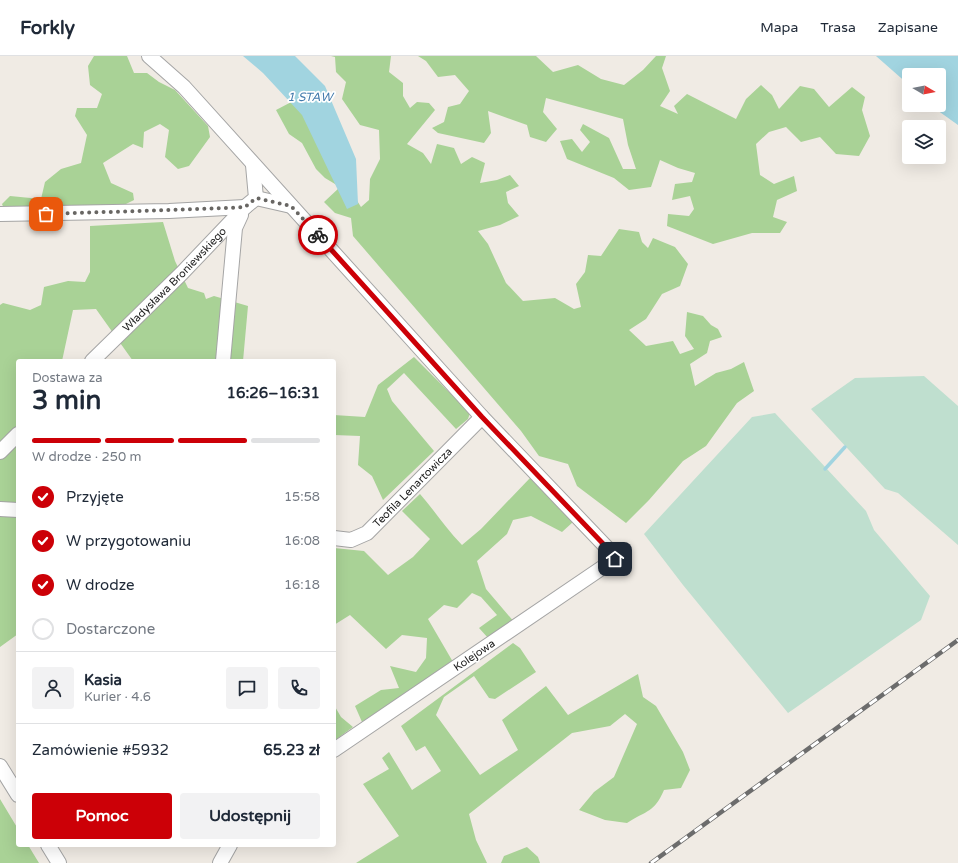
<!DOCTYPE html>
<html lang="pl">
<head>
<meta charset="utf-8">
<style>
  :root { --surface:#fff; --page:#f2f2f3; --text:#1f2937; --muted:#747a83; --line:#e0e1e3; --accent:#cc0007 }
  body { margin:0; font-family:"Varela Round",sans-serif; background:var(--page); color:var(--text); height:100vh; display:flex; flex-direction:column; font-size:15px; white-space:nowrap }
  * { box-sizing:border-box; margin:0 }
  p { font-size:13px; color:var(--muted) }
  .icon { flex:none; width:22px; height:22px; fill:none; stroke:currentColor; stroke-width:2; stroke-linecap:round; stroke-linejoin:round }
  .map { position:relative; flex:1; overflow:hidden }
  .details { position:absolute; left:16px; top:303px; width:320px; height:488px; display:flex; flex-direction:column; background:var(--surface); border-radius:4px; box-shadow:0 4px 16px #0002 }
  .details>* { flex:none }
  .needle { width:26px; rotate:100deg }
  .tools { position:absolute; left:902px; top:12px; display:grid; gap:8px }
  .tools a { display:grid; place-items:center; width:44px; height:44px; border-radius:4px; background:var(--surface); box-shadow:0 4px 16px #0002; font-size:20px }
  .pin { position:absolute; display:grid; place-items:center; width:34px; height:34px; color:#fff; margin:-17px; border-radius:8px; box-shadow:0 2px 6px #0006 }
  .courier { position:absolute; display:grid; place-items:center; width:40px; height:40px; margin:-20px; border:3px solid #cc0007; border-radius:50%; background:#fff; color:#222; box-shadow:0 1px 5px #0007 }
  .overview em { font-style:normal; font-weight:700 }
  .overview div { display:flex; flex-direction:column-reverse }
  .overview { display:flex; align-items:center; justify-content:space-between; height:68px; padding:0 16px }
  h1 { font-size:26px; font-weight:700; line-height:30px }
  .bar { display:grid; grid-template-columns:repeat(4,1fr); gap:6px 4px; align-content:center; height:48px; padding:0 16px }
  .bar i { height:5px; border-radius:3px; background:var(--line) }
  .bar .current { background:var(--accent) }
  .bar p { grid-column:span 4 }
  .line { display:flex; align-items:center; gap:10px; padding:0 16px; border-top:1px solid var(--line) }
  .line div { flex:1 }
  .round { display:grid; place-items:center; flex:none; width:42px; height:42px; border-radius:4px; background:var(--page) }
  ol { padding:0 16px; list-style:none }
  li { display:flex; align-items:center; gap:12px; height:44px }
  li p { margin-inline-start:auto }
  li .icon { padding:4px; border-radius:50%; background:var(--accent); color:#fff; stroke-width:4 }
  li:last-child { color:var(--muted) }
  li i { width:22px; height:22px; border:2px solid var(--line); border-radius:50% }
  .cta { display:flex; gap:8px; margin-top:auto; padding:8px 16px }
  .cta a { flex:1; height:46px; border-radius:4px; background:var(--accent); color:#fff; font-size:16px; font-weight:700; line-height:46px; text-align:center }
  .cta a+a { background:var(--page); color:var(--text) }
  header { display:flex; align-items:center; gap:24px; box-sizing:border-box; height:56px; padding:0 20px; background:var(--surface); border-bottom:1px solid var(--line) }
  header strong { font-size:19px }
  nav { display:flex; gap:22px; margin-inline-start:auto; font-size:14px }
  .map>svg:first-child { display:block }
  .forest { fill:#a9d296 }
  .wetland { fill:#bfdfcf }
  .water { fill:#a1d4e0 }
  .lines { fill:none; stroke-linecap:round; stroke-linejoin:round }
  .stream { stroke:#a1d4e0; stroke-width:3.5 }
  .minor-casing { stroke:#a5a5a5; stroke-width:16 }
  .minor { stroke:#fff; stroke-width:14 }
  .rail-casing { stroke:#6c6c6c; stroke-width:4.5 }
  .rail { stroke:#fff; stroke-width:3; stroke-dasharray:9; stroke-linecap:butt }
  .done { stroke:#686663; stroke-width:4; stroke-dasharray:0 7.2 }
  .route { stroke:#cc0007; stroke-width:5 }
  .labels { text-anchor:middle; stroke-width:3.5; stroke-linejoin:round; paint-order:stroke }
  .street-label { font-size:11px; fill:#1e1e1e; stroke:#fff }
  .water-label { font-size:12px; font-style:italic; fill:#427aac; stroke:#fff }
</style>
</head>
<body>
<header>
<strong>Forkly</strong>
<nav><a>Mapa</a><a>Trasa</a><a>Zapisane</a></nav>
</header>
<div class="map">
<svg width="958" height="807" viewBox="0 0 958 807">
  <rect width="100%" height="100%" fill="#f0ebe4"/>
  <g class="forest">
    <path d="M94,0H127L134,17H147L159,26L175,34L208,70L210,81L189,110L178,113L165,101L169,74L160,68L144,76L143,92L133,88L103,107L111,127L133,137L134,144L124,149L5,155L2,148L10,140L41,143L45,126L61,113L81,107L87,79L75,60L77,52H97L102,38L90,29L88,10Z"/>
    <path d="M331,0H391L389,16L403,27V40L410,52L417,46L429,47L435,54L407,88L423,97L431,108L437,88L454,92L461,108L472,101L485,107L480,127L497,124L510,119L519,130L506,136L508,147L519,160L500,169L478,175L488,188L506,227L523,245L555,242L574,253L581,251L576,228L585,216L588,199L601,200L619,173L639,176L642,186L648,192L653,182L675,191L688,208L680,230L662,238L646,263L629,274L646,290L673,285L680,298L694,293L685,280L687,256L703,260L711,269L718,273L722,281L710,285L707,297L690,308L695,330L716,317L731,313L744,306L754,335L737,347L706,390L683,405L649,444L626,467L577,430L568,408L539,400L521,375L353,180L351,162L335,157L324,146L340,131L325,122L316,113L302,87L289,78L276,54L299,42L339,116L361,151L369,144L370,123L380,103L379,74L360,69L342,43L346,26L336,16L335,1Z"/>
    <path d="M418,0H536L553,16L578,9L601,23L624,29L643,14L656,0H666L662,12L670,35L660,50L678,58L674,50L687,38L736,63L746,43L761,29L772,39L779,53L800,30L814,33L829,51L852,31L865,41L862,54L870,80L859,100L836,98L820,81L801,86L786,71L769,76L756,88L760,119L774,128L794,120L797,135L777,144L773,161L787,166L780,177H752L713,188L667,170L668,158L689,160L694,153L690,140L672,144L675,128L692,126L695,117L678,112L660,104L651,131L629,134L614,122L567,103L560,85L572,83L582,96L590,86L580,74L583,68L609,82L623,113H636L628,89L623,63L546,42L543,56L557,73L546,86L530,81L527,69L488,55L491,77L484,87L438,77L432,72L444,66L448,51L460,48L469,35L455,19L438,21L426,5Z"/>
    <path d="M163,166L175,205L188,232L204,237L206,243L214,240L248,250L243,305H133L96,253L73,254L62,305H18V578L0,591V249L3,247L30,254L41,249L44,231L68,225L85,226L90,216V170Z"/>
    <path d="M414,301L470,357L468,363L456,373L404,317L387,333L392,345L434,395L383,444L372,420L358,409L360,380L334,379V359L365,361L378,329Z"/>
    <path d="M530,422L573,466L562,476L531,460L513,464L507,478L477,505L486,533L515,567L489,583L479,572L497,559L481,541L472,537L457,552L444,549L428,563L453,606L362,666L355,650L381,634L399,632L390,610L416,616L426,602L427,582L402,579L386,593L350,559L334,569V492L364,495L388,519L413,501L430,483L402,455L420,438C435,455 446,473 462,489L481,473Z"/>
    <path d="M513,587L520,592L536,616L495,643L489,642L474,620L444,641L436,659L480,719L518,694L502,664L546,630L568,659L638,618L643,641L656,650L683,696L690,714L681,732L664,734C654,757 647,754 627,767L605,764L579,754L594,736L614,721L637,668L625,658L610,670L572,677L469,758L476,784L487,807H356L399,780L363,728L389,713L382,702L389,696L412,734L441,715L425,690L416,695L401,670Z"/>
    <path d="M334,649L341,661L353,671L334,685Z"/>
    <path d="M0,743L18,773V789H28L39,807H0Z"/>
    <path d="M527,791L538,801L540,807H501L504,800Z"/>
  </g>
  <g class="wetland">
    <path d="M924,320L958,350V489L898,437L885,433L811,353L855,322Z"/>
    <path d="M775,357L866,455L874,474L930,540L921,564L788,657L683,529L644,478L752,361Z"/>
  </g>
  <g class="water">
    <path d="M243,0H295L325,30L356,103L358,148L347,153L302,59L263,17Z"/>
    <path d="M876,0H958V69L930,49H939V19H909V29Z"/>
  </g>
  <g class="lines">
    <path class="stream" d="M825,413L845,391"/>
    <defs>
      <g id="minor">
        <path d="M149,0L184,31L482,361L610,495L615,503L334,694"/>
        <path d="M256,142L291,150"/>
        <path d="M0,158L169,155L245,151"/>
        <path id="s1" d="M92,305L182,217L245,151L256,142L253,109"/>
        <path d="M223,305L235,172L241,159"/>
        <path d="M0,396L18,378"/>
        <path d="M0,453L18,454"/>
        <path id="s2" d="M334,482L351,484L367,477L482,361"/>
        <path d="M0,710L18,739"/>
        <path d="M48,789L59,807"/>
        <path d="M220,807L230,789"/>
      </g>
    </defs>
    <use href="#minor" class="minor-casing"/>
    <use href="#minor" class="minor"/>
    <defs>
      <path id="rail" d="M651,807L958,584"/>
    </defs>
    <use href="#rail" class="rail-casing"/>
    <use href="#rail" class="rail"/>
  </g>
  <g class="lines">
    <path class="done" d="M46,158L229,152L245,151L256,142L291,150L318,179"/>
    <path class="route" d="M318,179L482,361L610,495L615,503"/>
  </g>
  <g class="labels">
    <g class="street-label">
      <text dy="4" stroke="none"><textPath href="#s1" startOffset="116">Władysława Broniewskiego</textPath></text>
      <text dy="4" stroke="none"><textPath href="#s2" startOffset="99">Teofila Lenartowicza</textPath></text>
      <text transform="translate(474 599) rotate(-34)" y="4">Kolejowa</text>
    </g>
    <g class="water-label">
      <text x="310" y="45">1 STAW</text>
    </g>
  </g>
</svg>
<div class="tools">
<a><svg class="needle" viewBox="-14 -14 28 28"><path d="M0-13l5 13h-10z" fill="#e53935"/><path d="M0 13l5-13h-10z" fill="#747a83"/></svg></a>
<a><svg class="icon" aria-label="layers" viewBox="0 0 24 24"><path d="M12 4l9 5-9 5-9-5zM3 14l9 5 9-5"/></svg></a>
</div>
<div class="pin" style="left:46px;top:158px;background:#ea580c"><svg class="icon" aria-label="bag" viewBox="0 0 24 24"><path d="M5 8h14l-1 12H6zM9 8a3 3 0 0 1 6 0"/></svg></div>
<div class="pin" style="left:615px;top:503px;background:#1f2937"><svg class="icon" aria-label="home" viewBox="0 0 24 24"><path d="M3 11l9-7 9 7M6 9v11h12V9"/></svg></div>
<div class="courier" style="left:318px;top:179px"><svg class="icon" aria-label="bike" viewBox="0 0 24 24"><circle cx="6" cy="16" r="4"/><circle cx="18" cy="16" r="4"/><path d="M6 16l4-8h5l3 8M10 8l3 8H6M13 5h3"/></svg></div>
<section class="details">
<div class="overview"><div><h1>3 min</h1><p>Dostawa za</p></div><em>16:26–16:31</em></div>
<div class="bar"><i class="current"></i><i class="current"></i><i class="current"></i><i></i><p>W drodze · 250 m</p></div>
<ol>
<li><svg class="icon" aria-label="check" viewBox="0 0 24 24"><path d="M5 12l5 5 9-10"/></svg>Przyjęte<p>15:58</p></li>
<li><svg class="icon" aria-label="check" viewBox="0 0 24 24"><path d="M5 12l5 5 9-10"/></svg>W przygotowaniu<p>16:08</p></li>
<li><svg class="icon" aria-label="check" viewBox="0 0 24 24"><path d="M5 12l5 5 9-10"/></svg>W drodze<p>16:18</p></li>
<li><i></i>Dostarczone</li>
</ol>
<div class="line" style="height:72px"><a class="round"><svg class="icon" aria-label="person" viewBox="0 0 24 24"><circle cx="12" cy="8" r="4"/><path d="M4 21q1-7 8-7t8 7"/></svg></a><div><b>Kasia</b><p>Kurier · 4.6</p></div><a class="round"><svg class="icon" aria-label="chat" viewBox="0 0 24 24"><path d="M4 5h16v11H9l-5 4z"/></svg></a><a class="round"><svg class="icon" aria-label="phone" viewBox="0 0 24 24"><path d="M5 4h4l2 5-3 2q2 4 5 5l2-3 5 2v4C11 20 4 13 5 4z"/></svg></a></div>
<div class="line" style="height:52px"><div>Zamówienie #5932</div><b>65.23 zł</b></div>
<div class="cta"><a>Pomoc</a><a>Udostępnij</a></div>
</section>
</div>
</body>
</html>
